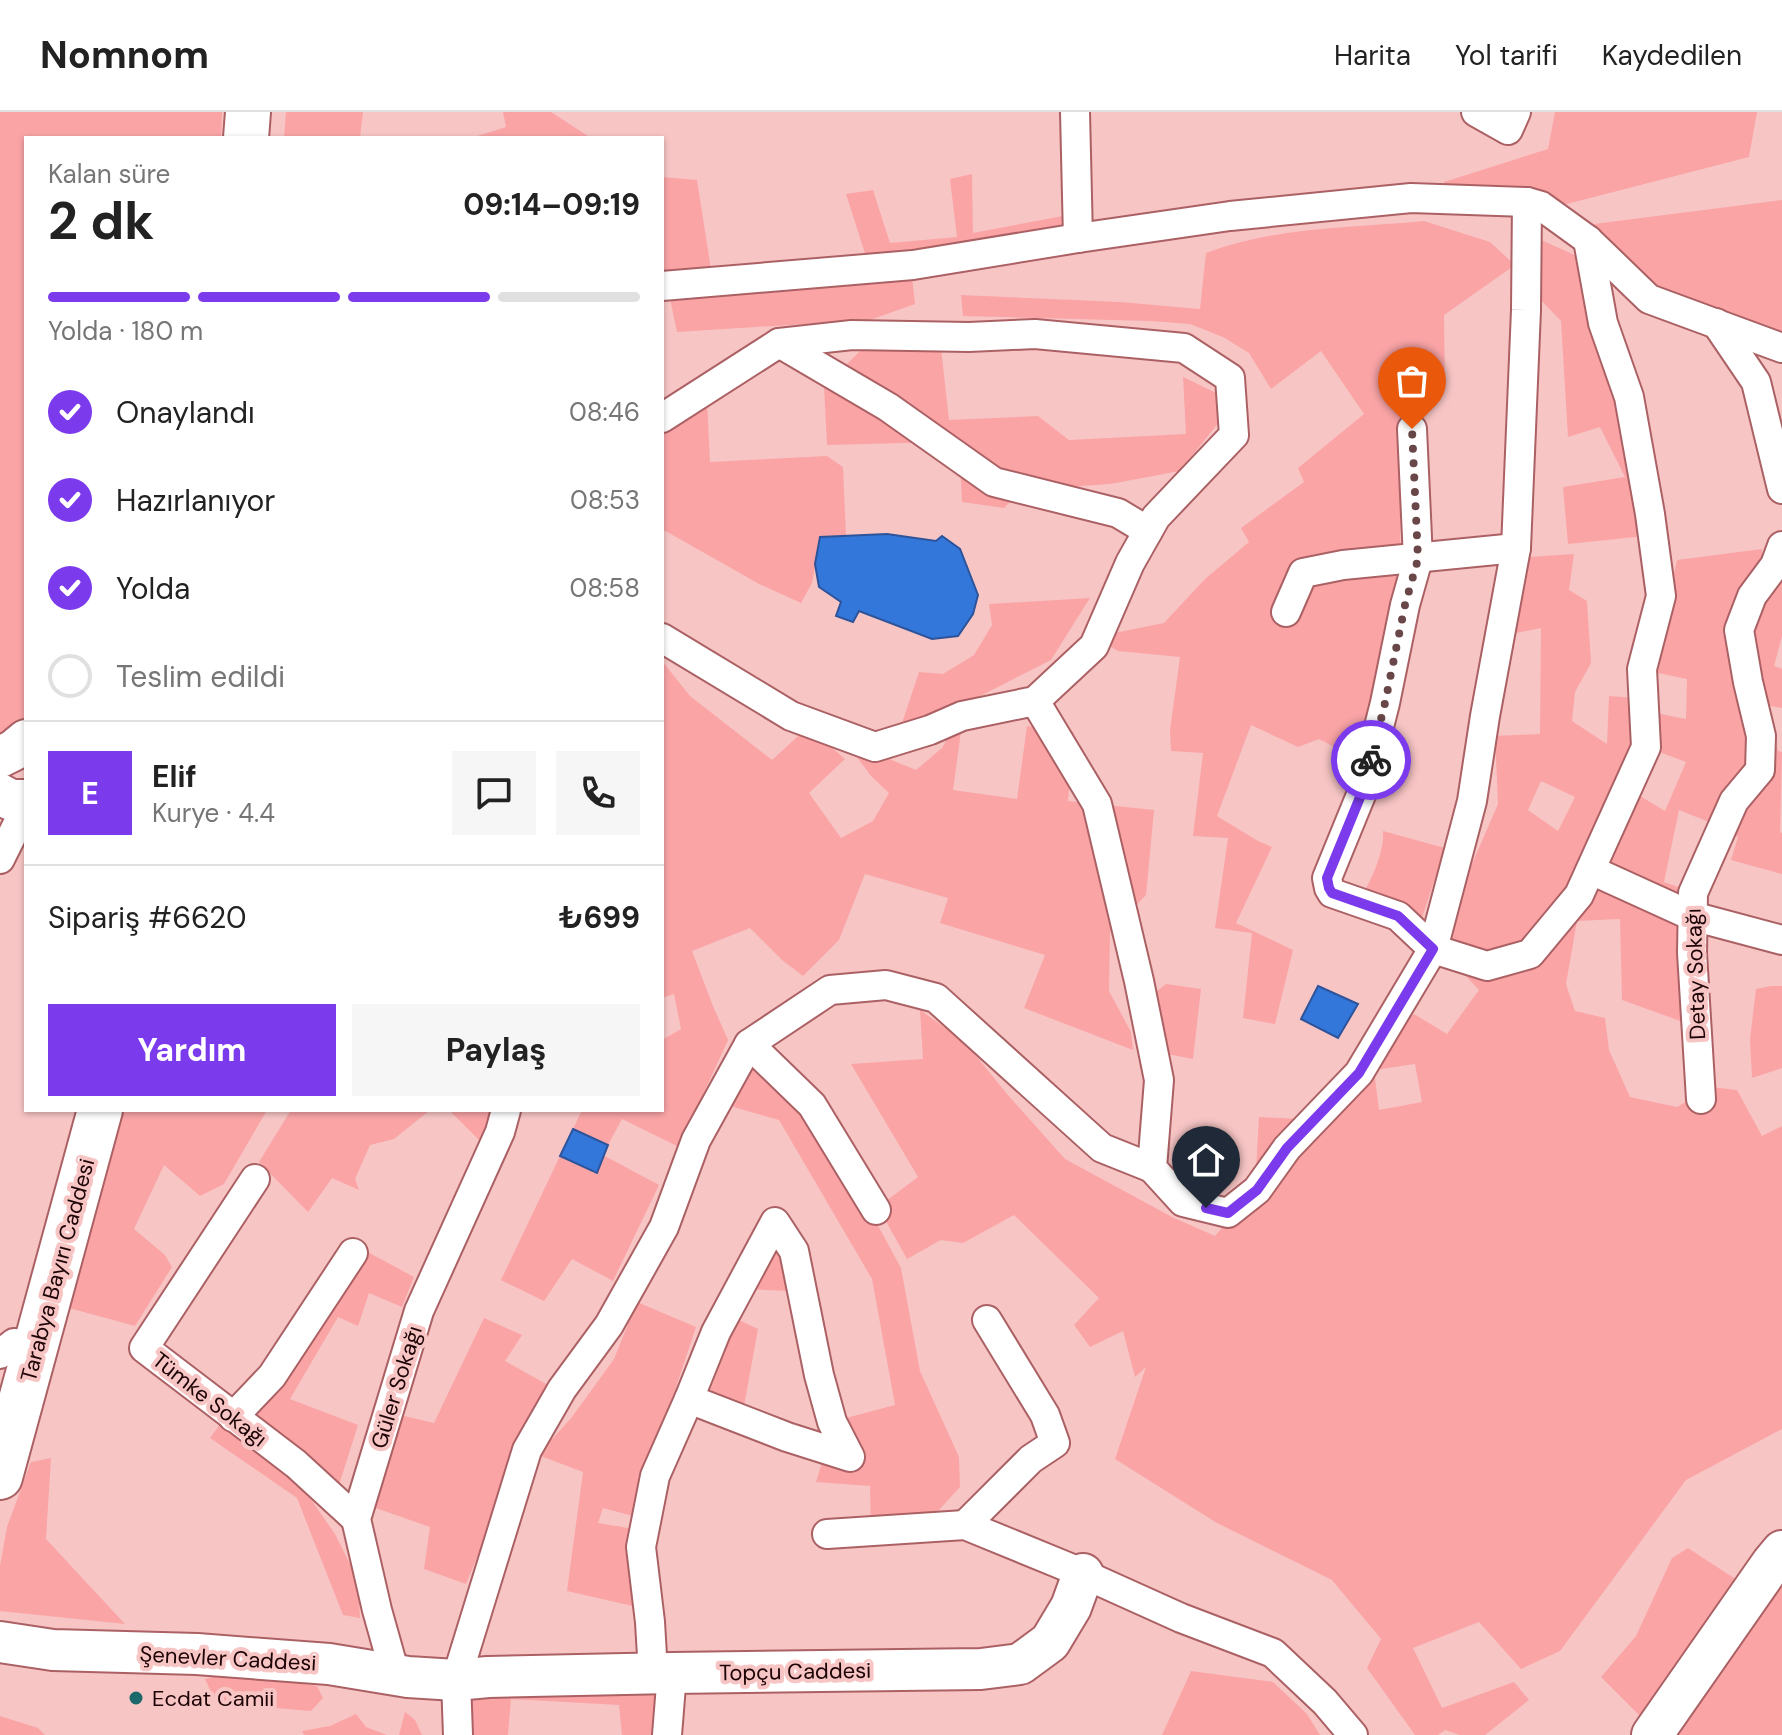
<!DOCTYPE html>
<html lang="tr">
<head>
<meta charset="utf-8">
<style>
  :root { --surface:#fff; --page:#f6f6f6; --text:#222; --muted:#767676; --line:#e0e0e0; --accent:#7c3aed }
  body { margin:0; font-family:"DM Sans",sans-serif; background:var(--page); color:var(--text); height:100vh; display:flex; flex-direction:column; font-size:30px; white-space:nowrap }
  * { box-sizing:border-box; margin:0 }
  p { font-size:26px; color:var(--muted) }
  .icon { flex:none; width:44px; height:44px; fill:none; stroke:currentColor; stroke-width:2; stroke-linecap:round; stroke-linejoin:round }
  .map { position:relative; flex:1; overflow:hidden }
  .details { position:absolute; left:24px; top:24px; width:640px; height:976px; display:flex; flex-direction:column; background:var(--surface); border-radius:0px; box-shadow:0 2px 6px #0004 }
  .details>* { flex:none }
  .pin { position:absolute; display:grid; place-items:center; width:68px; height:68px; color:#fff; margin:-82px -34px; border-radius:50% 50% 50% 0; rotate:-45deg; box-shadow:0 0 8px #0007 }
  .pin .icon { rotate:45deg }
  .courier { position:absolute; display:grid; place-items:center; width:80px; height:80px; margin:-40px; border:6px solid #7c3aed; border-radius:50%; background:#fff; color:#222; box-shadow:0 2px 10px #0007 }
  .headline em { font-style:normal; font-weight:700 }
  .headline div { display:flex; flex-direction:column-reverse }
  .headline { display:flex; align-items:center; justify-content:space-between; height:136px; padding:0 24px }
  h1 { font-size:52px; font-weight:700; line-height:60px }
  .bar { display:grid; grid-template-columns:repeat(4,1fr); gap:12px 8px; align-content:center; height:96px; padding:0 24px }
  .bar i { height:10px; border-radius:6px; background:var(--line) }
  .bar .active { background:var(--accent) }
  .bar p { grid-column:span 4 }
  .line { display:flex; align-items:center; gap:20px; padding:0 24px; border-top:2px solid var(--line) }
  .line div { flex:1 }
  .round { display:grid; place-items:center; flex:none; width:84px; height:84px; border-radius:0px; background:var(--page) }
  ol { padding:0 24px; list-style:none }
  li { display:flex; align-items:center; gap:24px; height:88px }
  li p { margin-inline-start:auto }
  li .icon { padding:8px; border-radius:50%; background:var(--accent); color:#fff; stroke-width:4 }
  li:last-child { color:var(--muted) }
  li i { width:44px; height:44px; border:4px solid var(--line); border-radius:50% }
  .button { display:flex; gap:16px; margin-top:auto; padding:16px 24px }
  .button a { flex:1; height:92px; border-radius:0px; background:var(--accent); color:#fff; font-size:32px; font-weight:700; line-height:92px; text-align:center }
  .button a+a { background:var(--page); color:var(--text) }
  header { display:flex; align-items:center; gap:48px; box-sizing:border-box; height:112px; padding:0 40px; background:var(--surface); border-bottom:2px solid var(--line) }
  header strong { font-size:38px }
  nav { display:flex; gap:44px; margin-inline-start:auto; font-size:28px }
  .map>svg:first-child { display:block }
  .green { fill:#faa4a6; fill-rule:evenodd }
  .water { fill:#3477da; stroke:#2d549a; stroke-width:2 }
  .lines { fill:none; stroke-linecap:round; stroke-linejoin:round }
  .street-casing { stroke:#ab6164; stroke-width:32 }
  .secondary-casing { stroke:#ab6164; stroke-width:44 }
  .primary-casing { stroke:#ab6164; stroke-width:48 }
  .street { stroke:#fff; stroke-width:28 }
  .secondary { stroke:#fff; stroke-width:40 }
  .primary { stroke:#fff; stroke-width:44 }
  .done { stroke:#694748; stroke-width:8; stroke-dasharray:0 14.4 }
  .route { stroke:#7c3aed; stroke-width:10 }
  .poi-dot { fill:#1c696c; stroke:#f8c5c5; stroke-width:3 }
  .labels { text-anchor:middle; stroke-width:8; stroke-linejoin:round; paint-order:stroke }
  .street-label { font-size:22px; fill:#1c0305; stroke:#f8c5c5 }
  .poi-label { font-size:22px; fill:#1c0305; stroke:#f8c5c5; text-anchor:start }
</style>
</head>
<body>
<header>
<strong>Nomnom</strong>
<nav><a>Harita</a><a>Yol tarifi</a><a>Kaydedilen</a></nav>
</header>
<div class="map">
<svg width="1782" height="1623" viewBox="0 0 1782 1623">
  <rect width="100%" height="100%" fill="#f8c5c5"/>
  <g class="green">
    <path d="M0,0H222L221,26H26V613L0,626Z"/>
    <path d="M286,0H363L360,26H284Z"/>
    <path d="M503,0H551L591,26H471L506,15Z"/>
    <path d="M1555,0H1757L1749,45L1563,93L1444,94V70L1548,37Z"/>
    <path d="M972,62L973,121L1068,103L1072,123L868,151L846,82L873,78L890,131L957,125L950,67Z"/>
    <path d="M662,65L697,68L712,164L662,168Z"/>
    <path d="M1782,88V228L1640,174L1594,112Z"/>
    <path d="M1424,109L1490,130L1515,153L1444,203L1445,278L1407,289L1400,423L1402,463L1359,648L1319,627L1298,635L1251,613L1217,704L1258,729L1272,735L1236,811L1293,838L1275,912L1243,906L1252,821L1215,816L1228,726L1193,724L1203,641L1171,639L1170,618L1180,545L1118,539L1094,525L1164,511L1205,467L1249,430L1241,416L1304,370L1298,356L1364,302L1321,239L1271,277L1249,241L1223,225L1190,212L1151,209L963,204L961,183L1120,190L1200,197L1206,141C1272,115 1353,116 1424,109Z"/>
    <path d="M1539,127L1579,145L1624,287L1645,424L1568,432L1563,375L1625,365L1600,315L1568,325L1561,209L1536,183Z"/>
    <path d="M912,165L915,192L870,208L677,220L669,182Z"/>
    <path d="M867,232L941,236L949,308L1038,304L1069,328L1186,322L1183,265L1235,290L1180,359L1110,372L1023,378L1004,396L962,390L960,349L943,330L827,333L824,275Z"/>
    <path d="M707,288L710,350L827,344L843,355L846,424L820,426L812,471L801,491L759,472L662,417V318Z"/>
    <path d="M1762,437V499L1782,460V524L1774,554L1782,557V596L1766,593L1778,639L1782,640L1780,720L1782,721V762L1731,748L1738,725L1714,712L1679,698L1664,770L1684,777L1686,911L1622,888L1620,807L1577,809L1566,872L1575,899L1605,906L1609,938L1630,985L1677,995L1711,975L1737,978L1762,1024L1782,1014V1317L1686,1368L1560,1539L1521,1557L1479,1510L1413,1536L1442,1596L1514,1570L1529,1588L1485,1623H1460L1445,1618L1438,1623H1415L1367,1556L1381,1527L1332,1468L1217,1411L1115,1347L1146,1255L1135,1265L1123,1219L1090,1235L1074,1213L1099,1186L1014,1103L963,1131L941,1128L907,1147L878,1095L918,1065L851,952L923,947L920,898L964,929L1007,982L1065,1047L1172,1105L1215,1124L1255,1076L1259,1005L1319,1008L1389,921L1414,902L1447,922L1479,878L1437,833L1498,692L1495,624L1540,622L1541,516L1511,522L1529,445L1574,442L1569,478L1587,489L1591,551L1575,580L1572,609L1607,632L1609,584L1635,586L1632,679L1665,699L1686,650L1646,635L1651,600L1686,607L1687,567L1653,560L1677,448ZM1541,669L1575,685L1558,719L1528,698ZM1415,952L1422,990L1379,998L1374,958Z"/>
    <path d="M1090,486L1051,548L937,606L900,617L919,560L943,562L974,543L992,513L989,492Z"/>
    <path d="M662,549L690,584L772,648L808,615L845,647L809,681L841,726L873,709L889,681L871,664L845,629L916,658L942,636L957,609L963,605L953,678L1017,687L1027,614L1074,620L1068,689L1154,698L1146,783L1110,820L1109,879L1131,920L1133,938L1024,896L1045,843L940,811L948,786L865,762L839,828L803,864L782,848L750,816L692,839L713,894L728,928L679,1035L622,1007L608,1033L573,1017L582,998H662V928L681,917L674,882L662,886Z"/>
    <path d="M1383,719L1445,736L1419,815L1360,788C1370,770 1385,740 1383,719Z"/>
    <path d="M1166,872L1201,877L1193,947L1147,938L1139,893Z"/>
    <path d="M1771,874H1782V956L1752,966L1750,927L1756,877Z"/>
    <path d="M755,936L869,1097L901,1156L920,1259L959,1345L960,1375L939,1398L906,1414L871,1416L870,1374L816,1370L835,1309L895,1293L872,1167L779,1008L723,992Z"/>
    <path d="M116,998H267L224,1072L200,1084L164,1053L134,1117L165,1143L172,1155L135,1214L69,1196L83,1130Z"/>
    <path d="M291,998H430L394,1027L370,1033L355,1067L359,1078L332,1066L308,1100L259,1050Z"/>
    <path d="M449,998H498L497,1009L479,1028Z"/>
    <path d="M603,1043L659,1073L613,1169L572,1147L544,1189L501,1168L560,1044L596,1061Z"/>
    <path d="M775,1132L785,1156L789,1179L747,1177Z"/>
    <path d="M362,1137L414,1165L402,1195L369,1181L358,1214L338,1205L290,1287L358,1313L339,1373L243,1303Z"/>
    <path d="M637,1190L696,1215L633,1404L603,1396L598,1411L634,1417L637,1495L567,1479L583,1360L538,1343L572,1305L614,1247Z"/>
    <path d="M484,1206L522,1223L505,1249L548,1273L466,1472L424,1457L430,1415L370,1394L396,1302L434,1311Z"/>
    <path d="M737,1207L758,1217L742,1305L706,1290Z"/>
    <path d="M221,1311L299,1370L335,1422L358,1468L360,1506L343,1503L297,1386L210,1326Z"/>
    <path d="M51,1346L46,1427L125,1512L0,1499V1454L7,1415L31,1350Z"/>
    <path d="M1688,1436L1740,1470L1647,1611L1601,1565L1636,1524L1672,1446Z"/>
    <path d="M1782,1470V1623H1674Z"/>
    <path d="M1191,1559L1273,1570L1307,1602L1320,1623H1162Z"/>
    <path d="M232,1560L317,1574L323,1586L311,1599L216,1591L205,1567Z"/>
    <path d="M470,1574L655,1579L654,1623H622L619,1593L511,1587L508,1623H469Z"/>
    <path d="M405,1600L415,1608L422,1623H399Z"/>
    <path d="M356,1602L366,1615L387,1623H304L302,1619L330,1614Z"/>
    <path d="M0,1604L38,1616L45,1623H0Z"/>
  </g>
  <g class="water">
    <path d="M887,422L936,429L942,424L960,437L978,483L973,502L958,524L932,527L859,499L853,510L836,504L841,490L819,475L815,452L820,425Z"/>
    <path d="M1318,874L1358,892L1338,926L1301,907Z"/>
    <path d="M573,1017L608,1033L597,1061L560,1044Z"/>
  </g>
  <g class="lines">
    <defs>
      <g id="street">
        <path d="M1075,0L1078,126"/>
        <path d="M1476,0L1508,18L1516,0"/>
        <path d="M662,174L913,153L1078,126L1230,104L1411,86L1527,90L1541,94L1588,128L1649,187L1782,236"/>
        <path d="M1716,211L1756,270L1782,377"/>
        <path d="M779,231L888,295L994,370L1118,401L1148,419"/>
        <path d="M662,306L779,231L852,223L969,225L1035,222L1184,236L1230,266L1234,323L1156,405L1130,451L1094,534L1035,589L962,604L930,618L875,635L791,604L662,526"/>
        <path d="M1412,317L1418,447L1405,493L1385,591L1363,678L1327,766L1329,776L1332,781L1398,804L1433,837L1487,854L1530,842L1579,783L1646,635L1642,557L1661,484L1650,402L1629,285L1603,211L1588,128"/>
        <path d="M1286,500L1303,461L1343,453L1516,436"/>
        <path d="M1035,589L1097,692L1139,869L1159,968L1152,1056L1183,1090L1228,1101L1257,1078L1287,1036L1359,961L1433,837L1472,689L1485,604L1516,436L1526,198L1527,90"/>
        <path d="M0,747L26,695"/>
        <path d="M1591,758L1692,804L1782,828"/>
        <path d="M749,932L812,993L876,1098"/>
        <path d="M1701,987L1692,841L1693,781L1734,689L1760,658L1761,624L1748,570L1739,518L1752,484L1775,453L1782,434"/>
        <path d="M255,1067L144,1236L296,1352L356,1407"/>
        <path d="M775,1110L794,1139L819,1263L832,1310L850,1345L787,1325L689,1287L716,1220Z"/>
        <path d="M0,1242L14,1231"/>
        <path d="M233,1305L272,1264L353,1141"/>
        <path d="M965,1413L1031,1347L1055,1331L1045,1303L987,1208"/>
        <path d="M827,1422L965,1413L1070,1456L1181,1506L1273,1541L1325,1590L1353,1623"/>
        <path d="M653,1561L650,1510L641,1435L655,1364L689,1287"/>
        <path d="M395,1562L377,1498L356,1407L419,1199L500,1020L506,998"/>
        <path d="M458,1623L456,1568L527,1338L562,1277L609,1213L664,1115L696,1028L749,932L830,878L886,873L936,886L1102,1036L1152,1056"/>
        <path d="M667,1623L672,1561"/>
      </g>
      <g id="secondary">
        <path d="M0,645L14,638L26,628"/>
        <path d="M0,682L11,688H26"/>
        <path d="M0,1530L53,1538L197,1542L329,1552L408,1565L456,1568L488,1565L672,1561L981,1557L1020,1552L1050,1530L1071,1495L1083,1462"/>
        <path d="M1652,1623L1772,1451L1782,1439"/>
      </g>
      <g id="primary">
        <path d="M246,26L248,0"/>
        <path d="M0,1365L100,998"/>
      </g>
    </defs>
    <use href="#street" class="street-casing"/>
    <use href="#secondary" class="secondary-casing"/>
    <use href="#primary" class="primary-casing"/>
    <use href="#street" class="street"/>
    <use href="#secondary" class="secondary"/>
    <use href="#primary" class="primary"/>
  </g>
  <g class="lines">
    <path class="done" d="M1371,648L1385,591L1405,493L1418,447L1412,317"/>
    <path class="route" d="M1206,1096L1228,1101L1257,1078L1287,1036L1359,961L1433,837L1398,804L1332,781L1329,776L1327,766L1363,678L1371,648"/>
  </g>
  <circle class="poi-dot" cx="136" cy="1586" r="8"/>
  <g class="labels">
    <g class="street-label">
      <text transform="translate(1695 862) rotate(-92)" y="8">Detay Sokağı</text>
      <text transform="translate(57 1158) rotate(-75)" y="8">Tarabya Bayırı Caddesi</text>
      <text transform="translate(396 1275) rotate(-73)" y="8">Güler Sokağı</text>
      <text transform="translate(210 1287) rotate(38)" y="8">Tümke Sokağı</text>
      <text transform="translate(228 1546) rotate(3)" y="8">Şenevler Caddesi</text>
      <text transform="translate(795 1559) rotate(-1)" y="8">Topçu Caddesi</text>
    </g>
    <g class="poi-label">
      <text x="152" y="1594">Ecdat Camii</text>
    </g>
  </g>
</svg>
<div class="pin" style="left:1412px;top:317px;background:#ea580c"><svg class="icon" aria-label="bag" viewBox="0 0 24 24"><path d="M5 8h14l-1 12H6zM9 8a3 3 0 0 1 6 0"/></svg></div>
<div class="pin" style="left:1206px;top:1096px;background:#1f2937"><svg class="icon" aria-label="home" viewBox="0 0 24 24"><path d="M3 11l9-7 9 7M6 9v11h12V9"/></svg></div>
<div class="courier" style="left:1371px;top:648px"><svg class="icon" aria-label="bike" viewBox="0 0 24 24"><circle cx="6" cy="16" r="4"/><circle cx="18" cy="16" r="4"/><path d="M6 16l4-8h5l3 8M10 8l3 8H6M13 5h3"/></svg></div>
<section class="details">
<div class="headline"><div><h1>2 dk</h1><p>Kalan süre</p></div><em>09:14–09:19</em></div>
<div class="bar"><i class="active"></i><i class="active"></i><i class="active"></i><i></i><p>Yolda · 180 m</p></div>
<ol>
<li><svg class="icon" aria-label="check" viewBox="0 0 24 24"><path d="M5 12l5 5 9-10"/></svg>Onaylandı<p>08:46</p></li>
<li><svg class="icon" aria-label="check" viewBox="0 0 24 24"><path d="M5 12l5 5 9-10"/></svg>Hazırlanıyor<p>08:53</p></li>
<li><svg class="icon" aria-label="check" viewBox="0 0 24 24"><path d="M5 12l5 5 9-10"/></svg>Yolda<p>08:58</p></li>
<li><i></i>Teslim edildi</li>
</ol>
<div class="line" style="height:144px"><b class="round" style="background:var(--accent);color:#fff">E</b><div><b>Elif</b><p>Kurye · 4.4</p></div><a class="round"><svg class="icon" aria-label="chat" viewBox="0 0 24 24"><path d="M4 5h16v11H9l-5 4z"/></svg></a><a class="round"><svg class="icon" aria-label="phone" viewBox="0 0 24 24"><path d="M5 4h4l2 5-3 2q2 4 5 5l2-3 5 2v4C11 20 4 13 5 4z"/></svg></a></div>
<div class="line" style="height:104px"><div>Sipariş #6620</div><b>₺699</b></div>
<div class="button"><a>Yardım</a><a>Paylaş</a></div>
</section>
</div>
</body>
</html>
